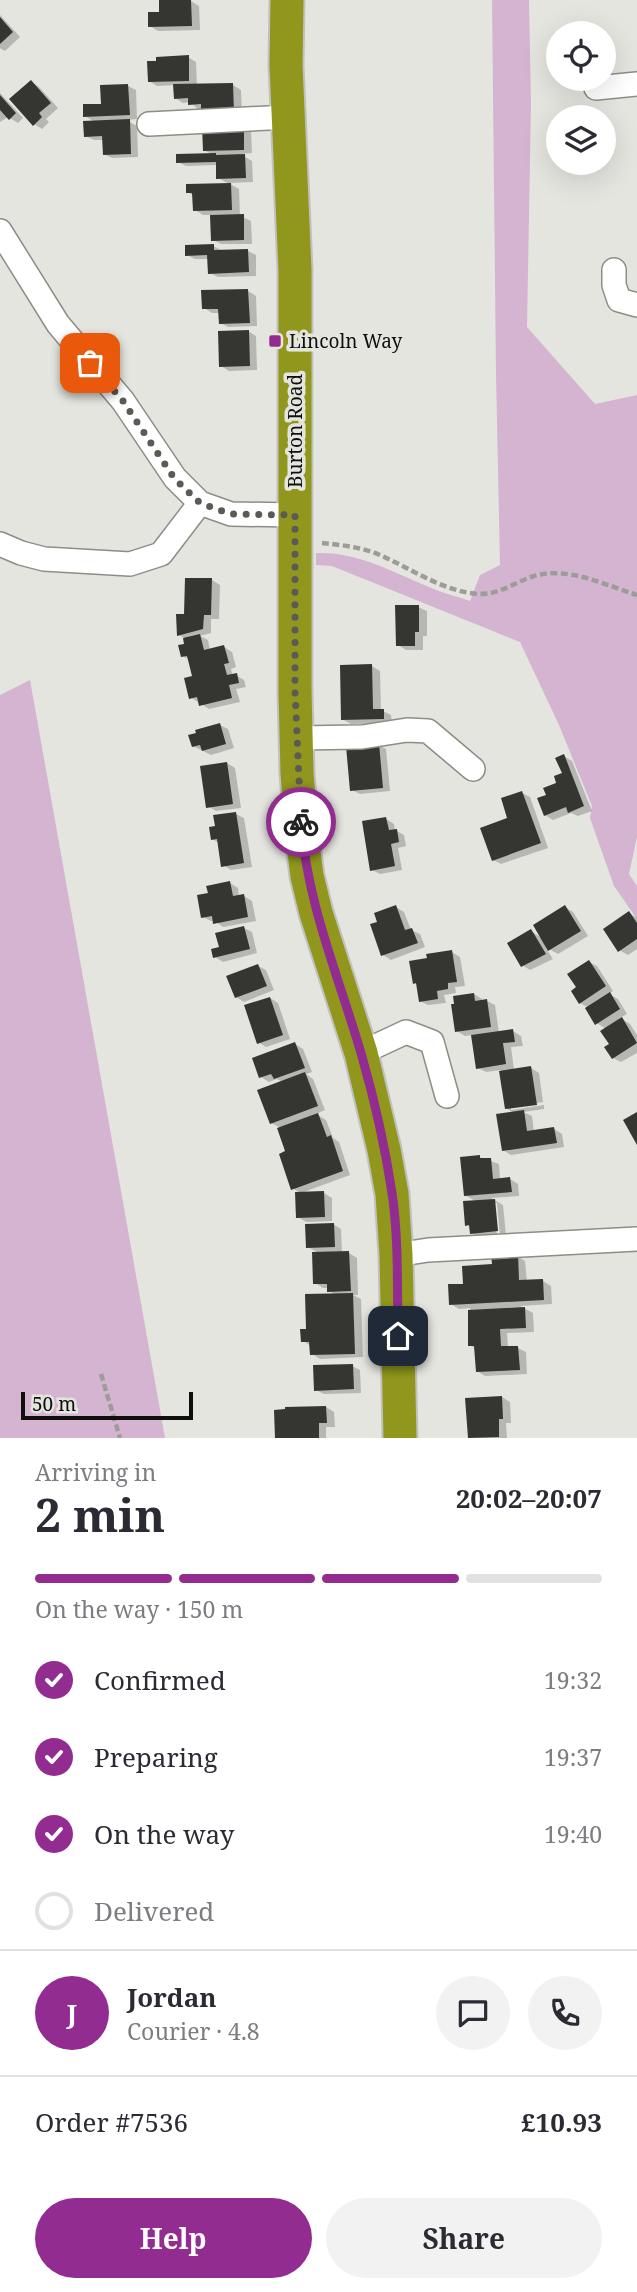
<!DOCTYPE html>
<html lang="en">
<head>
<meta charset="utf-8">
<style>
  :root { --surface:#fff; --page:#f2f2f3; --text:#2b2b33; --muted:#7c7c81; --line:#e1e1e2; --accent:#932c90 }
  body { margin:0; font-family:"Noto Serif",serif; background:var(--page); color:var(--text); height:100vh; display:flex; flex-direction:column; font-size:26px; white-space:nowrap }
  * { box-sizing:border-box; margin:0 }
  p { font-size:23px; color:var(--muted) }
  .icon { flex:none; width:38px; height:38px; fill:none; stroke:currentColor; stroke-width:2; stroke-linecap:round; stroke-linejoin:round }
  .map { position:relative; height:1438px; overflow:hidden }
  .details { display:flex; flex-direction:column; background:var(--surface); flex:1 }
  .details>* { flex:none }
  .controls { position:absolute; left:546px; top:21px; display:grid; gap:14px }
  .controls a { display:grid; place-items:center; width:70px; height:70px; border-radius:50%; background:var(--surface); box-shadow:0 7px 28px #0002; font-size:35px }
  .scale { position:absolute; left:21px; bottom:18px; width:172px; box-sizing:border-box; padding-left:7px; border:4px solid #0f0f0d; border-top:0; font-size:19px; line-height:24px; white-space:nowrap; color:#0f0f0d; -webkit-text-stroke:5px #e4e5df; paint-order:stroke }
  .pin { position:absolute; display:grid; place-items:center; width:60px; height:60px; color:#fff; margin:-30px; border-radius:14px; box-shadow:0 4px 10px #0006 }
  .courier { position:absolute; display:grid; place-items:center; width:70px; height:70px; margin:-35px; border:5px solid #932c90; border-radius:50%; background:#fff; color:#222; box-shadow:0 2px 9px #0007 }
  .overview em { font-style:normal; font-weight:700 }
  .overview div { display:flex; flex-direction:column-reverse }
  .overview { display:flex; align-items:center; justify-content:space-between; height:119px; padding:0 35px }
  h1 { font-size:46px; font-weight:700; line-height:52px }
  .bar { display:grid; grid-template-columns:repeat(4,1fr); gap:10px 7px; align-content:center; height:84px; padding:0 35px }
  .bar i { height:9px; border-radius:5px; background:var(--line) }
  .bar .current { background:var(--accent) }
  .bar p { grid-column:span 4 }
  .line { display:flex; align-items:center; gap:18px; padding:0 35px; border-top:2px solid var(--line) }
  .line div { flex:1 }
  .round { display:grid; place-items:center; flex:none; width:74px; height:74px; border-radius:37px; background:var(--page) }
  ol { padding:0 35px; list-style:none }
  li { display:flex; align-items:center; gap:21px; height:77px }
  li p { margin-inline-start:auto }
  li .icon { padding:7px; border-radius:50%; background:var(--accent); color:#fff; stroke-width:4 }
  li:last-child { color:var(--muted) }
  li i { width:38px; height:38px; border:4px solid var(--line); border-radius:50% }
  .action { display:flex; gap:14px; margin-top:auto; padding:14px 35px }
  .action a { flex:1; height:80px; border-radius:42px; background:var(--accent); color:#fff; font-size:28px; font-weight:700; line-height:80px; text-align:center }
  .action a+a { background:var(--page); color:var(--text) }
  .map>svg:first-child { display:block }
  .green { fill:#d4b4d1 }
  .shadow { fill:#0003 }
  .building { fill:#353632 }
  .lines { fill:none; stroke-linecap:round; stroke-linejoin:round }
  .minor-casing { stroke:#8d8d88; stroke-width:26 }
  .highway-casing { stroke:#c1c1c0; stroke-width:37 }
  .path { stroke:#9c9d98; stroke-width:4.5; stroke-dasharray:7 3.5; stroke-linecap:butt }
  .minor { stroke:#fff; stroke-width:23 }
  .highway { stroke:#90971c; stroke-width:33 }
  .done { stroke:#5a5a56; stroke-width:7; stroke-dasharray:0 12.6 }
  .route { stroke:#932c90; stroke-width:9 }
  .poi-dot { fill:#932c90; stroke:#e4e5df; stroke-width:2.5 }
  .labels { text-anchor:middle; stroke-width:7; stroke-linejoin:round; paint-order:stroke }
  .poi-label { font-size:19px; fill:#0f0f0d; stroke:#e4e5df; text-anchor:start }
  .street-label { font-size:19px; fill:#0f0f0d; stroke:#e4e5df }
</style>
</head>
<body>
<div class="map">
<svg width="637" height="1438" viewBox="0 0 637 1438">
  <rect width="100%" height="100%" fill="#e4e5df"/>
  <g class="green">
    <path d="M492,0H529L531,104L527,327L595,404L637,395V837L629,874L637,886V919L614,886L590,818L592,806L559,725L520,642L332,566L316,565V553C359,552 390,571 429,587C442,593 456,596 470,601L480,575L500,565L496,373Z"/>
    <path d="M30,680L165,1438H0V695Z"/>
  </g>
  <g class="shadow">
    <path d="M191,1L199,6L200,30L158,31L150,26L161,14Z"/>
    <path d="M0,15L20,37L5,51L0,48Z"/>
    <path d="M188,57L196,62L197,86L233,85L241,90L242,117L198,109L190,102L183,103L175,98V85L157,86L149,81Z"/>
    <path d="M31,82L39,87L58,108L46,119L49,122L42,129L34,124Z"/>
    <path d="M128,86L136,90L137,119L126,120L137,126L138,157L112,158L104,154V140H94L85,136L95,122L85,116L103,105Z"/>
    <path d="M0,93L23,118L18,123L8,117L0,122Z"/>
    <path d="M243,126L251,131L252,153L240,154L252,161L253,182L228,183L239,189L240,216L251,221L252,244H221L213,240L212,215H203L195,210L194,196L188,192L229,184L218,178V165L186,166L178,162L215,156L204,150Z"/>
    <path d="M213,246L221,250L248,251L256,255V276L218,277L210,273L209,259H195L187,255Z"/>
    <path d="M248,291L256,296L257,326L228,327L220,323V313H212L204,308Z"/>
    <path d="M248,331L256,336L257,370L229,371L221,366Z"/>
    <path d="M212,580L220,585L219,619H211V633L200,636L208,640L210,651L224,647L232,652L236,667L231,669L233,676L236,675L244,680L246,687L236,689L240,702L209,709L190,697L194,678L190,660L183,656L186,645L184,638L179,635L186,616Z"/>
    <path d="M418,607L427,611V636H423V650H406L398,645Z"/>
    <path d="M372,666L380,671L381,710L391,715L392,723L351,724L342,719Z"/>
    <path d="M220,725L228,729L234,748L211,755L193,746Z"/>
    <path d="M378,745L386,749L390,791L360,794L352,790Z"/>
    <path d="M564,756L572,761L592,811L578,816L571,813L553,820L545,815L548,796L564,774Z"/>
    <path d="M227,763L235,768L241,808L216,811L208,806Z"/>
    <path d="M522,793L530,797L548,848L501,864L493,860Z"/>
    <path d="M236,814L244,818L252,867L231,870L223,865L219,843L212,839L217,828Z"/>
    <path d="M386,819L394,824L395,830L404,835L406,846L398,848L402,870L380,874L372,870Z"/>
    <path d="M230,883L238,888L239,897L244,896L252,901L256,921L223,927L215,921H211L203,917L210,894Z"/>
    <path d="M396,907L404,912L411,930L420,934L425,947L391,960L383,955L379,923Z"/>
    <path d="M565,907L573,912L588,936L558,954L545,947L553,959L530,970L522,965L531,931L543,939Z"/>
    <path d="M629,913L637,918V949L628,955L619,950Z"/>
    <path d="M244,928L252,932L257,953L223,962L215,957Z"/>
    <path d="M452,952L460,957L465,986L455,987L456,993L444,995L446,1003L428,1005L420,1001L418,985L414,983Z"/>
    <path d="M589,962L597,966L613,991L609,994L618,999L627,1014L620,1018L630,1024L637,1035V1053L621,1062L613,1058L606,1029L597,1023L589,1008L580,1003L578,988Z"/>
    <path d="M258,966L266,970L274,990L244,1002L236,997Z"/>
    <path d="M474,994L482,999V1002L487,1001L495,1005L499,1033L513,1031L521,1036L523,1046L511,1047L514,1070L531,1068L539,1073L543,1102L511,1107V1110L544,1105V1109L523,1112L532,1116L534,1132L554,1129L562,1134L564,1147L511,1155L503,1150L514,1113L506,1108L501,1070L486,1072L478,1068L473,1035L465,1036L457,1031Z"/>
    <path d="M270,998L278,1003L290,1039L266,1047L258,1042Z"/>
    <path d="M295,1044L303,1049L312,1072L306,1074L313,1079L325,1110L316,1114L326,1120L333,1138L339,1142L350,1175L301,1193L292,1188L287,1153L281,1128L271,1123L283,1082L277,1079L269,1082L261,1077Z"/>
    <path d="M479,1157L499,1164L500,1180L510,1179L518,1184L519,1196L491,1198L503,1205L506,1235L500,1236L497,1203H494L497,1236L480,1237L472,1233L471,1227L467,1225L477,1202L465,1195Z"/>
    <path d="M324,1193L332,1198V1221L306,1222L298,1217Z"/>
    <path d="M333,1224L341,1229L342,1253H349L357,1258L358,1295H353L361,1299L363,1357L320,1359L312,1354L311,1346L303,1341L308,1330L336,1295L329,1291V1288H323L315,1283L320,1254L308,1247Z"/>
    <path d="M517,1256L525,1261L527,1282L543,1281L551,1286L552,1304L520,1306L533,1313L534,1332L507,1333L508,1348H518L526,1352L527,1374L485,1376L477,1371L476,1349L470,1345V1308L459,1309L451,1304L465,1285L494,1266Z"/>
    <path d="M352,1366L360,1370L361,1393L324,1394L316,1390Z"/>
    <path d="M502,1397L510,1402L511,1423H506L507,1438H469Z"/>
    <path d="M326,1407L334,1412L335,1427H326V1438H277Z"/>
  </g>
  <g class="building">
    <path d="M159,0H191L192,26L148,27V12H159Z"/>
    <path d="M0,17L13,32L0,44Z"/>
    <path d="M189,55V81L148,82L147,61H156V57Z"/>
    <path d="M31,80L51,103L39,113L42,117L33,126L9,99Z"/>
    <path d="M233,83L234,113L201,114V104L188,105V98L174,99L173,84Z"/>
    <path d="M128,84L130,115L83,117V104H101L100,85Z"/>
    <path d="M0,95L16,113L9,120L0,110Z"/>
    <path d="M130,119L131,154L103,155L102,136L84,137L83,121Z"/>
    <path d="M244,125V150L203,151L202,126Z"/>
    <path d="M216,153V155L245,154L246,178L216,179V162L176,163V154Z"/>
    <path d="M231,183L232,210L193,211L192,193H186V184Z"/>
    <path d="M244,214V240L211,241L210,215Z"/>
    <path d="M214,244V250L248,249L249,272L208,274L207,255L185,256V245Z"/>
    <path d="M248,289L250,323L219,324L218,309H202L201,290Z"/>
    <path d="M249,330L250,366L219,367L218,331Z"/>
    <path d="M185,578H212L211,615H204L203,629L177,636L176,614H184Z"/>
    <path d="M395,605H419V632H415V646H396Z"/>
    <path d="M200,634L204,650L224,645L229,663L224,664L227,675L237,673L239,683L229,685L232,698L199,706L197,697L189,699L184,678L192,676L187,656L181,657L178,645L184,644L183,638Z"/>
    <path d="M372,664L373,709H384V719L341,720L340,665Z"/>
    <path d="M220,723L226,744L202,751L200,745L192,747L188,735L196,733L195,730Z"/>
    <path d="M379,743L383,788L350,791L346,746Z"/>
    <path d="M564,754L584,806L568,813L566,807L544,816L537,798L546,795L543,788L556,783L554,776L562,773L555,758Z"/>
    <path d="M227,762L233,804L206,808L200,766Z"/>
    <path d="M522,791L541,843L492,861L480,828L507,818L501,798Z"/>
    <path d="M236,812L244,863L221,867L217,839L211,840L209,827L215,826L213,815Z"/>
    <path d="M386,817L389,830L397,829L399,842L391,844L395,866L370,871L362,821Z"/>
    <path d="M230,881L233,896L244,894L248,917L213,924L212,916L201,918L197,895L208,893L206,886Z"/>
    <path d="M396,905L405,930L412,928L418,943L381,956L370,924L377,922L374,913Z"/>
    <path d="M565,905L581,931L548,951L533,925Z"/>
    <path d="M629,911L637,923V939L618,952L603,929Z"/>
    <path d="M244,926L250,949L213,958L211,949L219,947L215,933Z"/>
    <path d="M531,929L546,954L521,967L507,943Z"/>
    <path d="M452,950L457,982L448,983V989L437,991L438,999L419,1002L416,983L413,984L409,961L427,958L426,954Z"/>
    <path d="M589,960L606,986L579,1004L571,991L576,987L567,974Z"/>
    <path d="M258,964L267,986L235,998L226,976Z"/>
    <path d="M610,992L620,1009L595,1025L585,1008Z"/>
    <path d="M474,993L475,1001L487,999L491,1027L455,1032L451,1004H454L453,996Z"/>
    <path d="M270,997L283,1035L257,1044L244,1005Z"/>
    <path d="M622,1017L637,1043L612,1059L604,1047L609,1044L600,1031Z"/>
    <path d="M513,1029L515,1042L503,1043L506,1064L476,1069L471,1035Z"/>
    <path d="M295,1042L305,1068L274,1079L271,1074L259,1078L252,1058Z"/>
    <path d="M531,1066L537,1105L505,1109L499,1071Z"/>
    <path d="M305,1072L318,1106L270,1124L257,1090Z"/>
    <path d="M524,1110L527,1131L554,1127L557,1143L502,1151L496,1114Z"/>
    <path d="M637,1112V1145L623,1120Z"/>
    <path d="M318,1113L327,1137L331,1135L343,1171L291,1190L279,1154L285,1151L277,1128Z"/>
    <path d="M480,1155V1158H491L493,1179L510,1177L512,1192L464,1196L460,1157Z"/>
    <path d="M324,1191L325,1217L296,1218L295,1192Z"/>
    <path d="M495,1199L498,1231L470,1234L469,1225L465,1226L463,1201Z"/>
    <path d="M334,1223L335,1247L306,1248L305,1224Z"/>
    <path d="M349,1251L351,1291L327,1292V1284H313L312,1252Z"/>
    <path d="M518,1254L519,1280L543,1279L544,1300L449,1305L448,1284H463L462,1266L492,1264L491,1255Z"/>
    <path d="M353,1293L355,1354L310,1355L309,1342H301L300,1329H306L305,1294Z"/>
    <path d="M525,1307L526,1328L500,1329L501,1346H518L520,1370L476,1372L474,1346H468V1310Z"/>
    <path d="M353,1364L354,1389L314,1391L313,1365Z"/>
    <path d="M502,1396L503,1419H499V1437L468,1438L465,1398Z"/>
    <path d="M326,1406L327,1423H319V1438H275L274,1410L285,1409V1407Z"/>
  </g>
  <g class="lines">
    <defs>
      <g id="minor">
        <path d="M596,88L637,84"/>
        <path d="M149,124L288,117"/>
        <path d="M0,231L58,324L123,401L175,478L200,503L231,514L295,515"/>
        <path d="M614,270V285L619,300L637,305"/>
        <path d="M0,544L21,553L44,559L130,564L161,554L200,503"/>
        <path d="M296,738L362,737L407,730L428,731L473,769"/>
        <path d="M361,1053L406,1032L432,1042L447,1096"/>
        <path d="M396,1255L428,1250L637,1239"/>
      </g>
      <path id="highway" d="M287,0L286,65L295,270V691L297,773L302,836L307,876L316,913L361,1053L384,1150L392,1194L396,1255L400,1438"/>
    </defs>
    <use href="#minor" class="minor-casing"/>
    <use href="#highway" class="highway-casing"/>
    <g class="path">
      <path d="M322,543C341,545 362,547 380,555C412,569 442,591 478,594C499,595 515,582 534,576C568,566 605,585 637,595"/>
      <path d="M101,1374L120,1438"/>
    </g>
    <use href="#minor" class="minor"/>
    <use href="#highway" class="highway"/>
  </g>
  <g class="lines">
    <path class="done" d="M90,363L123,401L174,478L200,503L231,514L295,515V691L301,822"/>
    <path class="route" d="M301,822C307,903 338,975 361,1053C374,1098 385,1146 392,1193C399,1240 397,1289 398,1336"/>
  </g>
  <rect class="poi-dot" x="268" y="334" width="14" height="14" rx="3.5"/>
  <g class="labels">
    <g class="poi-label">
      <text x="289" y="348">Lincoln Way</text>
    </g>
    <g class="street-label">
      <text transform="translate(295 431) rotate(-90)" y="7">Burton Road</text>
    </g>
  </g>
</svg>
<div class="controls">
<a><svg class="icon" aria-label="locate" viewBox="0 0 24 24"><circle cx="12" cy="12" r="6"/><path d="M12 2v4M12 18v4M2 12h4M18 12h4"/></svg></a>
<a><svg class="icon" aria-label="layers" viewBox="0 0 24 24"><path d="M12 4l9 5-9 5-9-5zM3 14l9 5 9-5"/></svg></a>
</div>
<div class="scale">50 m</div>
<div class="pin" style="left:90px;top:363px;background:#ea580c"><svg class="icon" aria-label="bag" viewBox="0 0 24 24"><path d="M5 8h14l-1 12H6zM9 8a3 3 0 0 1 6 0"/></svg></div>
<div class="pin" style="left:398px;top:1336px;background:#1f2937"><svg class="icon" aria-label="home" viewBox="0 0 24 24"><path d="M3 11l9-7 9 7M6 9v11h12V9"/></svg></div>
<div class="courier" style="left:301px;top:822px"><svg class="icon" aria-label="bike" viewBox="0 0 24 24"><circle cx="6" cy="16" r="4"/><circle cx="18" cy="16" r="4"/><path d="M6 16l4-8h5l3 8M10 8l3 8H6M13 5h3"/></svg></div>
</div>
<section class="details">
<div class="overview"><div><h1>2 min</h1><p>Arriving in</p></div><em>20:02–20:07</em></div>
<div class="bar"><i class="current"></i><i class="current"></i><i class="current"></i><i></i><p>On the way · 150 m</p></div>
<ol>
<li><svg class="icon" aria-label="check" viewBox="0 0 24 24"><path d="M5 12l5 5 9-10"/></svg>Confirmed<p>19:32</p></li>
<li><svg class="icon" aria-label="check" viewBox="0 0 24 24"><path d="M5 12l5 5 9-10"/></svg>Preparing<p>19:37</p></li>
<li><svg class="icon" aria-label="check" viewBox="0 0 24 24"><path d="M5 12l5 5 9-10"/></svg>On the way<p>19:40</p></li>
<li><i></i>Delivered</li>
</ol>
<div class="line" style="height:126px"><b class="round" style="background:var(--accent);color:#fff">J</b><div><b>Jordan</b><p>Courier · 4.8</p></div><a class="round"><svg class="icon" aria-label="chat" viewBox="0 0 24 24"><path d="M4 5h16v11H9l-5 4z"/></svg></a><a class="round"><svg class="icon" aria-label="phone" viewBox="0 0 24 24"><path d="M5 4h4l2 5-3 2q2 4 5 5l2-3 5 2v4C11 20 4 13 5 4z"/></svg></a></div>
<div class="line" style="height:91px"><div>Order #7536</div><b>£10.93</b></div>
<div class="action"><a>Help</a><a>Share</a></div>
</section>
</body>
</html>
